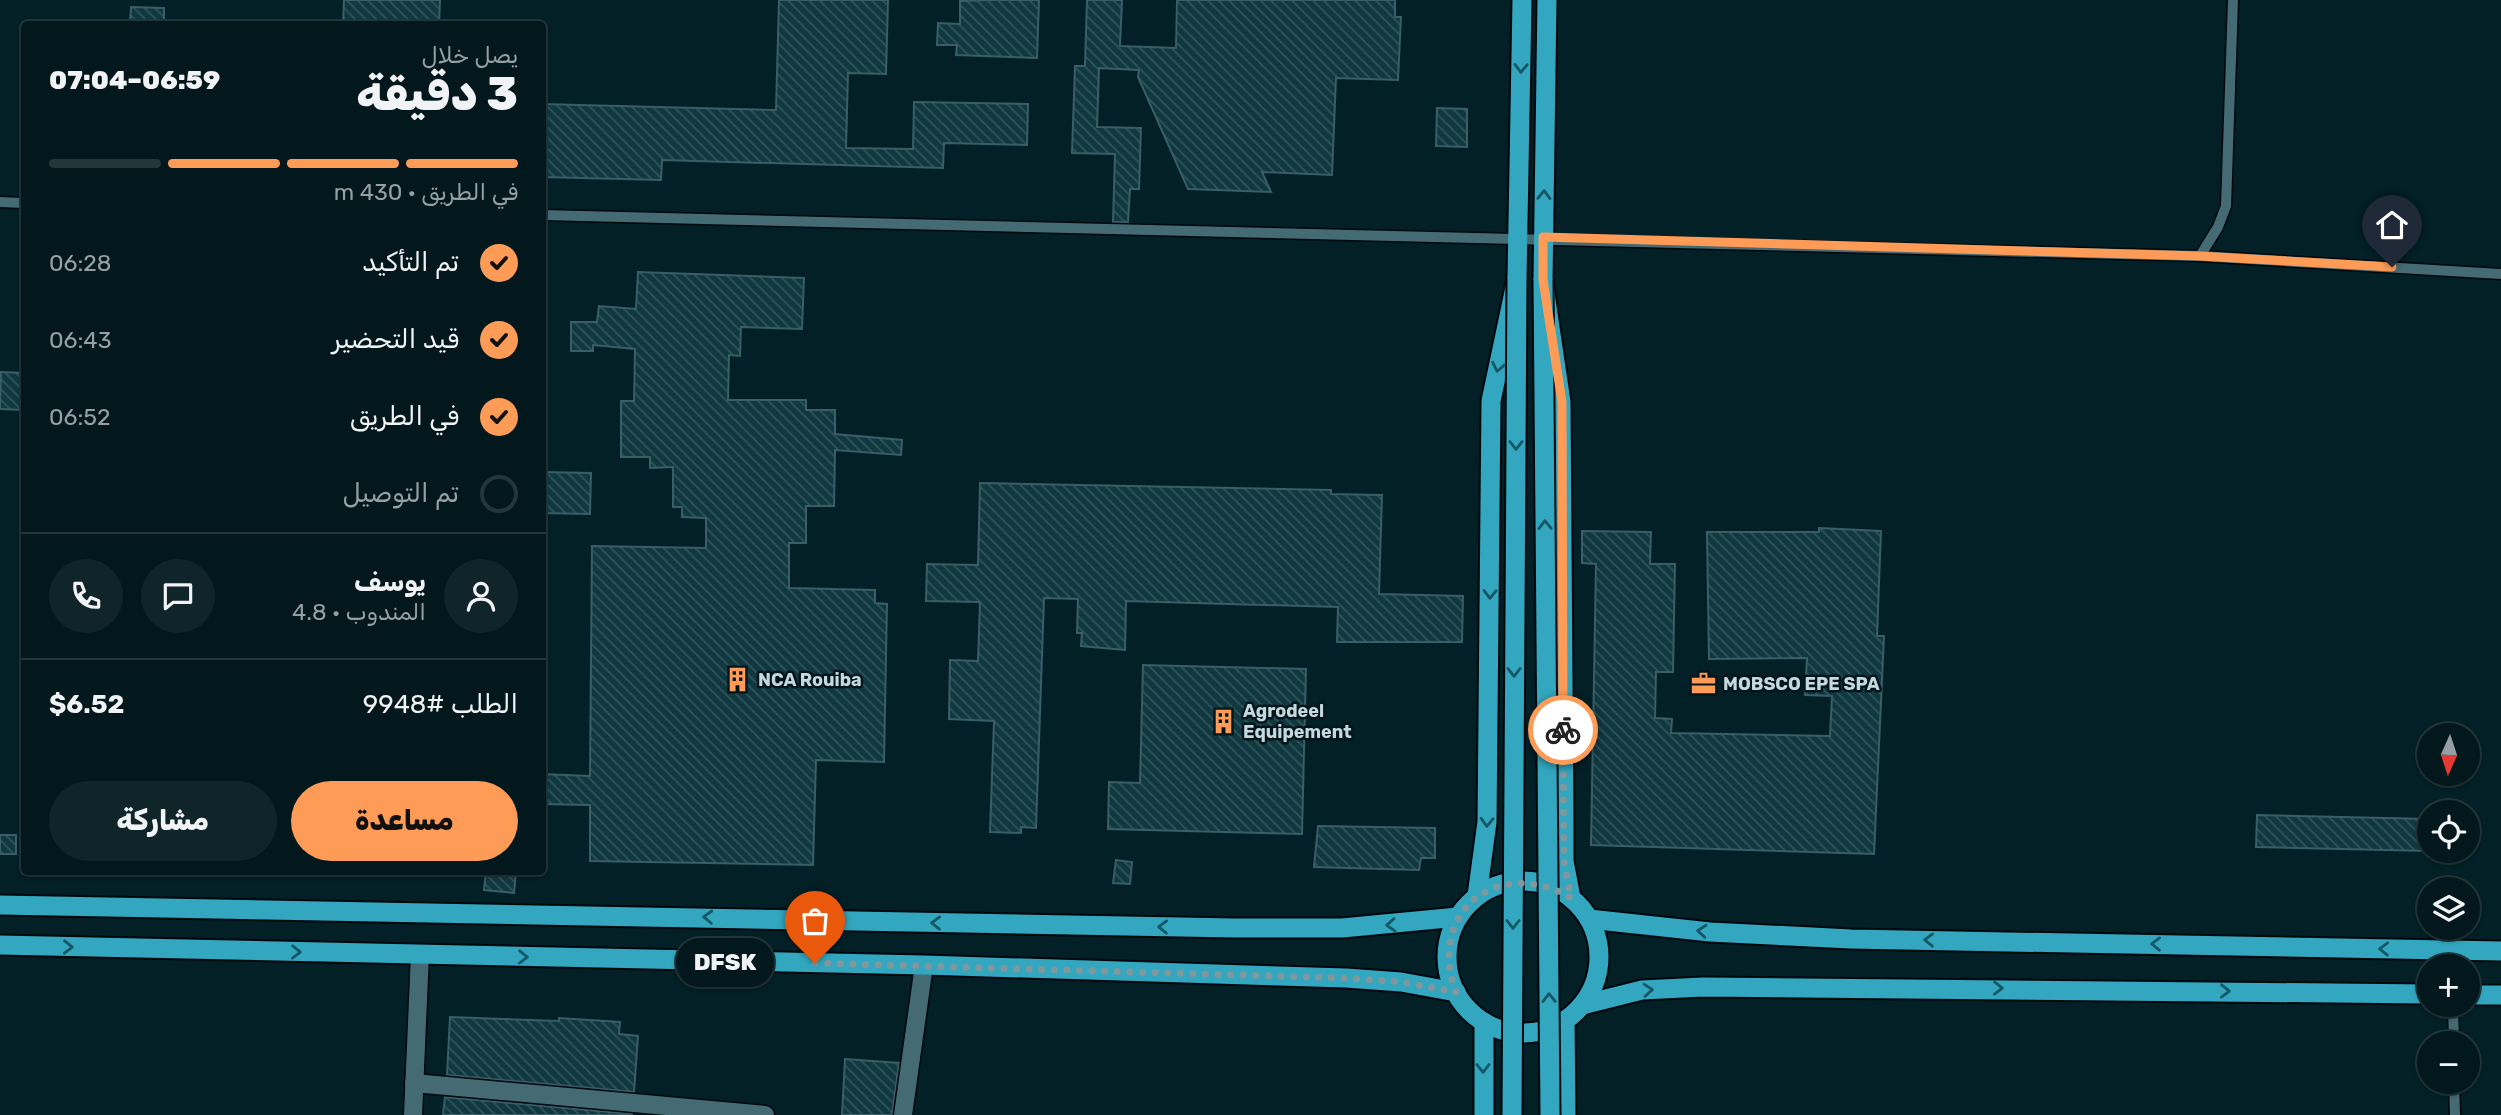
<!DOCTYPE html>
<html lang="ar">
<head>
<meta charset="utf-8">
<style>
  :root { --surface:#02181c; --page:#102529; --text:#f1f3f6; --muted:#96a0a3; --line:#23373b; --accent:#fe9c57 }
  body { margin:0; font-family:Rubik,"Noto Naskh Arabic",sans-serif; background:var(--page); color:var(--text); direction:rtl; height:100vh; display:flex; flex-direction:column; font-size:26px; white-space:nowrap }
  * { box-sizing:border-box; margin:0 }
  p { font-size:23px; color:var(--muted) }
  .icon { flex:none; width:38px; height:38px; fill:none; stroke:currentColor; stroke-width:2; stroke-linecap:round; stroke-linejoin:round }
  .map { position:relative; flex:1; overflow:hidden; direction:ltr }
  .panel { position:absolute; left:21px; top:21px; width:525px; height:854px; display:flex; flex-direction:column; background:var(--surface); border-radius:7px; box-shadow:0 2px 5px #0004,0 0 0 2px var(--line); direction:rtl }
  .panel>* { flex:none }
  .needle { width:46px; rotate:183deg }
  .fabs { position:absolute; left:2417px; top:723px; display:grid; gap:14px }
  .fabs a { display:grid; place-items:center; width:63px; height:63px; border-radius:50%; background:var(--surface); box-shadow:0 2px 5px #0004,0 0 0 2px var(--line); font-size:35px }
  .pin { position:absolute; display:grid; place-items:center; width:60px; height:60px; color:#fff; margin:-72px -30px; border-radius:50% 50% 50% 0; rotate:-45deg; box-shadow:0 0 7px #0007 }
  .pin .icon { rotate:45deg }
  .courier { position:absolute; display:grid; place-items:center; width:70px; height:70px; margin:-35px; border:5px solid #fe9c57; border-radius:50%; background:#fff; color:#222; box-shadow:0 2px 9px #0007 }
  .bubble { position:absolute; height:49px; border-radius:24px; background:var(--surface); box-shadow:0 2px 5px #0004,0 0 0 2px var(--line); font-size:23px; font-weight:800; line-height:49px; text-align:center; direction:rtl }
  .summary em { font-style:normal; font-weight:800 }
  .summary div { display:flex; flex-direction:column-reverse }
  .summary { display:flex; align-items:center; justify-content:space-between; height:119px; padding:0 28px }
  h1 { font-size:46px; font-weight:800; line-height:52px }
  .bar { display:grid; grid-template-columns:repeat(4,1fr); gap:10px 7px; align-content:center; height:84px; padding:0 28px }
  .bar i { height:9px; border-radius:5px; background:var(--line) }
  .bar .selected { background:var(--accent) }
  .bar p { grid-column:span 4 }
  .line { display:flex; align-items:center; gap:18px; padding:0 28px; border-top:2px solid var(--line) }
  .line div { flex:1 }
  .round { display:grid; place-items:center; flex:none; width:74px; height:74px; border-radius:37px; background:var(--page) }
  ol { padding:0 28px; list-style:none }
  li { display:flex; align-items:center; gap:21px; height:77px }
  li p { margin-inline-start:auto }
  li .icon { padding:7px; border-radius:50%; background:var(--accent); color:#111; stroke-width:4 }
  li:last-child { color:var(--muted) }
  li i { width:38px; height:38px; border:4px solid var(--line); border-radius:50% }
  .action { display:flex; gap:14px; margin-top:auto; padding:14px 28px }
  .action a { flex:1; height:80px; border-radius:42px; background:var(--accent); color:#111; font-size:28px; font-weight:800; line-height:80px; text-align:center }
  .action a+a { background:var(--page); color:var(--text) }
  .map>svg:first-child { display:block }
  .building { fill:url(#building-back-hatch); stroke:#385e68; stroke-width:2 }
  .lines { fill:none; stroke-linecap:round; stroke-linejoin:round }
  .service-casing { stroke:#00080d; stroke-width:13 }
  .minor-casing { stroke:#00080d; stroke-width:21 }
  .trunk-casing { stroke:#00080d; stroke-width:23 }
  .service { stroke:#446a74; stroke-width:10 }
  .minor { stroke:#446a74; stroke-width:18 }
  .trunk { stroke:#32a7bf; stroke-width:19 }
  .trunk-bridge-casing { stroke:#00080d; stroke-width:23; stroke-linecap:butt }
  .trunk-bridge { stroke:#32a7bf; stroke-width:19 }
  .oneway { stroke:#165765 }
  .done { stroke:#80989d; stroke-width:7; stroke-dasharray:0 12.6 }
  .route { stroke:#fe9c57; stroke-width:9 }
  .labels { text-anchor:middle; stroke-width:5; stroke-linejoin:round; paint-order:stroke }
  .poi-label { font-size:18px; font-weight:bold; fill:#c4d8dd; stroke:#00161c; text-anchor:start }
</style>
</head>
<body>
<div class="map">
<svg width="2501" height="1115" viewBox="0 0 2501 1115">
  <defs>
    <pattern id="building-back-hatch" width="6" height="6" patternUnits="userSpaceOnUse" patternTransform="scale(1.75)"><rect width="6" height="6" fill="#103840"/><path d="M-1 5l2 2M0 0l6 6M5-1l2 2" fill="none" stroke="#31545b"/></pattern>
  </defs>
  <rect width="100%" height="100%" fill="#022026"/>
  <g class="building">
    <path d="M344,0H440L439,24H343Z"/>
    <path d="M779,0H888L886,74L848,73L846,148L913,149L914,102L1028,104L1027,145L944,143L943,168L662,160L661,180L542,177V104L776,110Z"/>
    <path d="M990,0H1039L1037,58L956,55L957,45H937L938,23L960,24V1Z"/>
    <path d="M1087,0H1122L1120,46L1176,48L1177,0H1395V17H1401L1398,80L1336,78L1332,175L1262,172L1271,192L1188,189L1138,77L1139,70L1099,68L1097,127L1141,128L1139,189H1130L1128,222H1113L1115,154L1072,153L1075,66H1085Z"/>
    <path d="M131,7L164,8V24H130Z"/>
    <path d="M1437,108L1467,109V147L1436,146Z"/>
    <path d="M638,272L804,278L802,329L741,327L740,356L729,355L728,400H806V410H835V434L902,440L901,455L835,450L834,506H806V543H789V588L875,590V603L887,604L884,762L816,760L813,865L590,861V805L542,804V774L590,776L592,546L706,548V518L682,517V507H673V467L650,468V457H621V401H634L635,349L593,345V351H571V322H597L599,306L636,309Z"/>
    <path d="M1,372L24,373V410L0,409Z"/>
    <path d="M542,472L591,473L590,514L542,513Z"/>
    <path d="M980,483L1331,490V494L1382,495L1379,594L1463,596L1462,642H1337L1338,607L1126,601L1125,650L1081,646L1082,633H1077L1078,599L1044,598L1036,828L1021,827V833L990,832L994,721L949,719L950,660L978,661L980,602L926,601L927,564L978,565Z"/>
    <path d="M1819,528L1881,531L1877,636H1884L1874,854L1591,845L1596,564L1582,563V531L1651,532L1650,564H1675L1673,672H1656L1655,718L1672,719L1671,733L1830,736L1832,696L1805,695L1807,658L1709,659L1707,532H1819Z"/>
    <path d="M1143,665L1306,669L1302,834L1108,829L1109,782L1140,783Z"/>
    <path d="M2257,815L2429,819V851L2256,847Z"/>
    <path d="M1318,826L1435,828V858H1421L1419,870L1314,867Z"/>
    <rect x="0" y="835" width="16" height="19"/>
    <path d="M1116,860L1132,862L1130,884L1113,883Z"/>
    <path d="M486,872H516L514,893L484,890Z"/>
    <path d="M450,1017L559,1021V1018L620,1022L619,1034L638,1036L634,1092L447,1075Z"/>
    <path d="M845,1059L899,1063L892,1115H842Z"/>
    <path d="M445,1097L632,1114V1115H443Z"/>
  </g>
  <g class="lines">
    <defs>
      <g id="service">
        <path d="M0,202L24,203"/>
        <path d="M542,215L2200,256L2218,227L2226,206L2233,0"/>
        <path d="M2200,256L2501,274"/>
        <path d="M2453,1004L2454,1043"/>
        <path d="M2454,1082L2455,1115"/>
      </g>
      <g id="minor">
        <path d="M414,1083L765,1115"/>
        <path d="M413,1115L420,954"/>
        <path d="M903,1115L924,965"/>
      </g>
      <g id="trunk">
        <path d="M1547,0L1543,280L1561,402L1564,822V861L1571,898"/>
        <circle cx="1523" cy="957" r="76"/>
        <path d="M1477,896L1487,822L1491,401L1517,278L1522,0"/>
        <path d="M0,905L1235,928H1342L1458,917"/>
        <path d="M1589,919L1710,932L1851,939L2501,951"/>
        <path d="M0,945L924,965L1346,978L1401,982L1456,992"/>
        <path d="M2468,995H2501"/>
        <path d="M1582,1005L1642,990L1703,987L2429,994"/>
        <path d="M1565,1020L1566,1115"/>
        <path d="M1484,1115V1022"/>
      </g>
    </defs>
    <use href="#service" class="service-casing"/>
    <use href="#minor" class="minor-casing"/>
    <use href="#trunk" class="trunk-casing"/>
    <use href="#service" class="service"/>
    <use href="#minor" class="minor"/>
    <use href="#trunk" class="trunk"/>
    <defs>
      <g id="trunk-bridge">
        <path d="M1543,280L1550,1115"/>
        <path d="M1512,1115L1517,278"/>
      </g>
    </defs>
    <use href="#trunk-bridge" class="trunk-bridge-casing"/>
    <use href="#trunk-bridge" class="trunk-bridge"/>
  </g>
  <defs><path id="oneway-chevron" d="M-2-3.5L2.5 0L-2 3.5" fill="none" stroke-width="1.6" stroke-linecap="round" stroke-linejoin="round" transform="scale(1.75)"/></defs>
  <g class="oneway">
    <use href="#oneway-chevron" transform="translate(1521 68) rotate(91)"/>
    <use href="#oneway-chevron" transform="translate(1544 195) rotate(-89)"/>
    <use href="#oneway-chevron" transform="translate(1498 367) rotate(102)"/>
    <use href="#oneway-chevron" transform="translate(1516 445) rotate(90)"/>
    <use href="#oneway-chevron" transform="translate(1545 525) rotate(-91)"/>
    <use href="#oneway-chevron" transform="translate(1490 594) rotate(91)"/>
    <use href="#oneway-chevron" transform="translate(1514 672) rotate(90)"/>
    <use href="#oneway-chevron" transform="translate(1487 822) rotate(92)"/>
    <use href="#oneway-chevron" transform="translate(708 917) rotate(-178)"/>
    <use href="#oneway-chevron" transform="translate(936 923) rotate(-179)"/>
    <use href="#oneway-chevron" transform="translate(1513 924) rotate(90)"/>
    <use href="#oneway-chevron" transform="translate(1391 925) rotate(176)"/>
    <use href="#oneway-chevron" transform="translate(1163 927) rotate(-179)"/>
    <use href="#oneway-chevron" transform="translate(1702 931) rotate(-175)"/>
    <use href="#oneway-chevron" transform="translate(1929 940) rotate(-179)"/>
    <use href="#oneway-chevron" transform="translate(2156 944) rotate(-179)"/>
    <use href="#oneway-chevron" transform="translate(68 947) rotate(1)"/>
    <use href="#oneway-chevron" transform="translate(2384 949) rotate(-179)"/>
    <use href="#oneway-chevron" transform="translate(296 952) rotate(1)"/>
    <use href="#oneway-chevron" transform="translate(523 957) rotate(1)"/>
    <use href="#oneway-chevron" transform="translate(1998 988) rotate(1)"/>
    <use href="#oneway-chevron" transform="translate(1648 990) rotate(-4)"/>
    <use href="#oneway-chevron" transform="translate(2225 991) rotate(1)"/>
    <use href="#oneway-chevron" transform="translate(1549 998) rotate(-91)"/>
    <use href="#oneway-chevron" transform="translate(1483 1068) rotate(90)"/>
  </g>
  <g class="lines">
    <path class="done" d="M815,963L1346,978L1401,982L1456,992C1426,912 1498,855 1571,898L1564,861L1563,730"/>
    <path class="route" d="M1563,730L1562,402L1543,280V237L2200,256L2392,267"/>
  </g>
  <defs>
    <symbol id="building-bare" viewBox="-9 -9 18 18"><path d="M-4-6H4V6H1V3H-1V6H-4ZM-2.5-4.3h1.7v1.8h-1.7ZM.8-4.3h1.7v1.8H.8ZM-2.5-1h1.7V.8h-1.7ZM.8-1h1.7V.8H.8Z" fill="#fe9c57" stroke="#00161c" stroke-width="2.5" paint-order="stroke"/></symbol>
    <symbol id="office-bare" viewBox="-9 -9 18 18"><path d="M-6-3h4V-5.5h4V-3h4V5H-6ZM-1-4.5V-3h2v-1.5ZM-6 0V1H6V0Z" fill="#fe9c57" stroke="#00161c" stroke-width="2.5" paint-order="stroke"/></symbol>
  </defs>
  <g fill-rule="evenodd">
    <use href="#building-bare" x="720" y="662" width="35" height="35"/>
    <use href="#office-bare" x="1686" y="666" width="35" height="35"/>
    <use href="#building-bare" x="1206" y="704" width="35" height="35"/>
  </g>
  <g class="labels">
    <g class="poi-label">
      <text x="758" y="686">NCA Rouiba</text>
      <text x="1723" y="690">MOBSCO EPE SPA</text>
      <text x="1243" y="717">Agrodeel<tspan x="1243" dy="21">Equipement</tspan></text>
    </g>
  </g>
</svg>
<div class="fabs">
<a><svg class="needle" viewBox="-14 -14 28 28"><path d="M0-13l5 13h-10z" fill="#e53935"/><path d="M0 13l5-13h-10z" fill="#96a0a3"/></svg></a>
<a><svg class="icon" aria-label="locate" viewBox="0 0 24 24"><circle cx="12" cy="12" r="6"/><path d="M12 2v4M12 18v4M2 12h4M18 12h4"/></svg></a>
<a><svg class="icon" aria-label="layers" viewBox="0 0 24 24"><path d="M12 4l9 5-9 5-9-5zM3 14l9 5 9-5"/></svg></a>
<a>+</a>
<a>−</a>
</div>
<div class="pin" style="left:815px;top:963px;background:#ea580c"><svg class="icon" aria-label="bag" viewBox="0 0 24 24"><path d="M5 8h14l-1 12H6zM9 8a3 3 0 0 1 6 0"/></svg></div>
<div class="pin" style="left:2392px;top:267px;background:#1f2937"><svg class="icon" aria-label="home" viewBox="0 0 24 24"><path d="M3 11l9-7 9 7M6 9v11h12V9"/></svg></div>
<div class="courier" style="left:1563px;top:730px"><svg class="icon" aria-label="bike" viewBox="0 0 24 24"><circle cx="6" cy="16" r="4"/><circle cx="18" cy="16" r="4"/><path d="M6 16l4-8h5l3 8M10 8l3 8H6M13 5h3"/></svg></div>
<div class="bubble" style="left:676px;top:938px;width:98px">DFSK</div>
<section class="panel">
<div class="summary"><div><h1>3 دقيقة</h1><p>يصل خلال</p></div><em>06:59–07:04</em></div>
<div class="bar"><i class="selected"></i><i class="selected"></i><i class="selected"></i><i></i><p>في الطريق · 430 m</p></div>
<ol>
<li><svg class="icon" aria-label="check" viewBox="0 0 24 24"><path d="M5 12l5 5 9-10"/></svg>تم التأكيد<p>06:28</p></li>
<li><svg class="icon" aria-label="check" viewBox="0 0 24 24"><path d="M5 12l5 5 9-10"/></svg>قيد التحضير<p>06:43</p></li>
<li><svg class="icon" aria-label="check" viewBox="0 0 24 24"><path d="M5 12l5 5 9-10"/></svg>في الطريق<p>06:52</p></li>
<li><i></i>تم التوصيل</li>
</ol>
<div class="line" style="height:126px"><a class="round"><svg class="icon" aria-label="person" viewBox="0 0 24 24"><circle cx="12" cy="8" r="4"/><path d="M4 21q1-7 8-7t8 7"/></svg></a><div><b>يوسف</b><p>المندوب · 4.8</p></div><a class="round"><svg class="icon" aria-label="chat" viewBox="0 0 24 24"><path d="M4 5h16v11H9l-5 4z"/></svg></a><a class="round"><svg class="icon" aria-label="phone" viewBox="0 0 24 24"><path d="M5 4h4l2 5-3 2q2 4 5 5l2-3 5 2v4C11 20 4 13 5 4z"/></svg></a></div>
<div class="line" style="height:91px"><div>الطلب #9948</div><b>$6.52</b></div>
<div class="action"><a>مساعدة</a><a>مشاركة</a></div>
</section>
</div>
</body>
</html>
